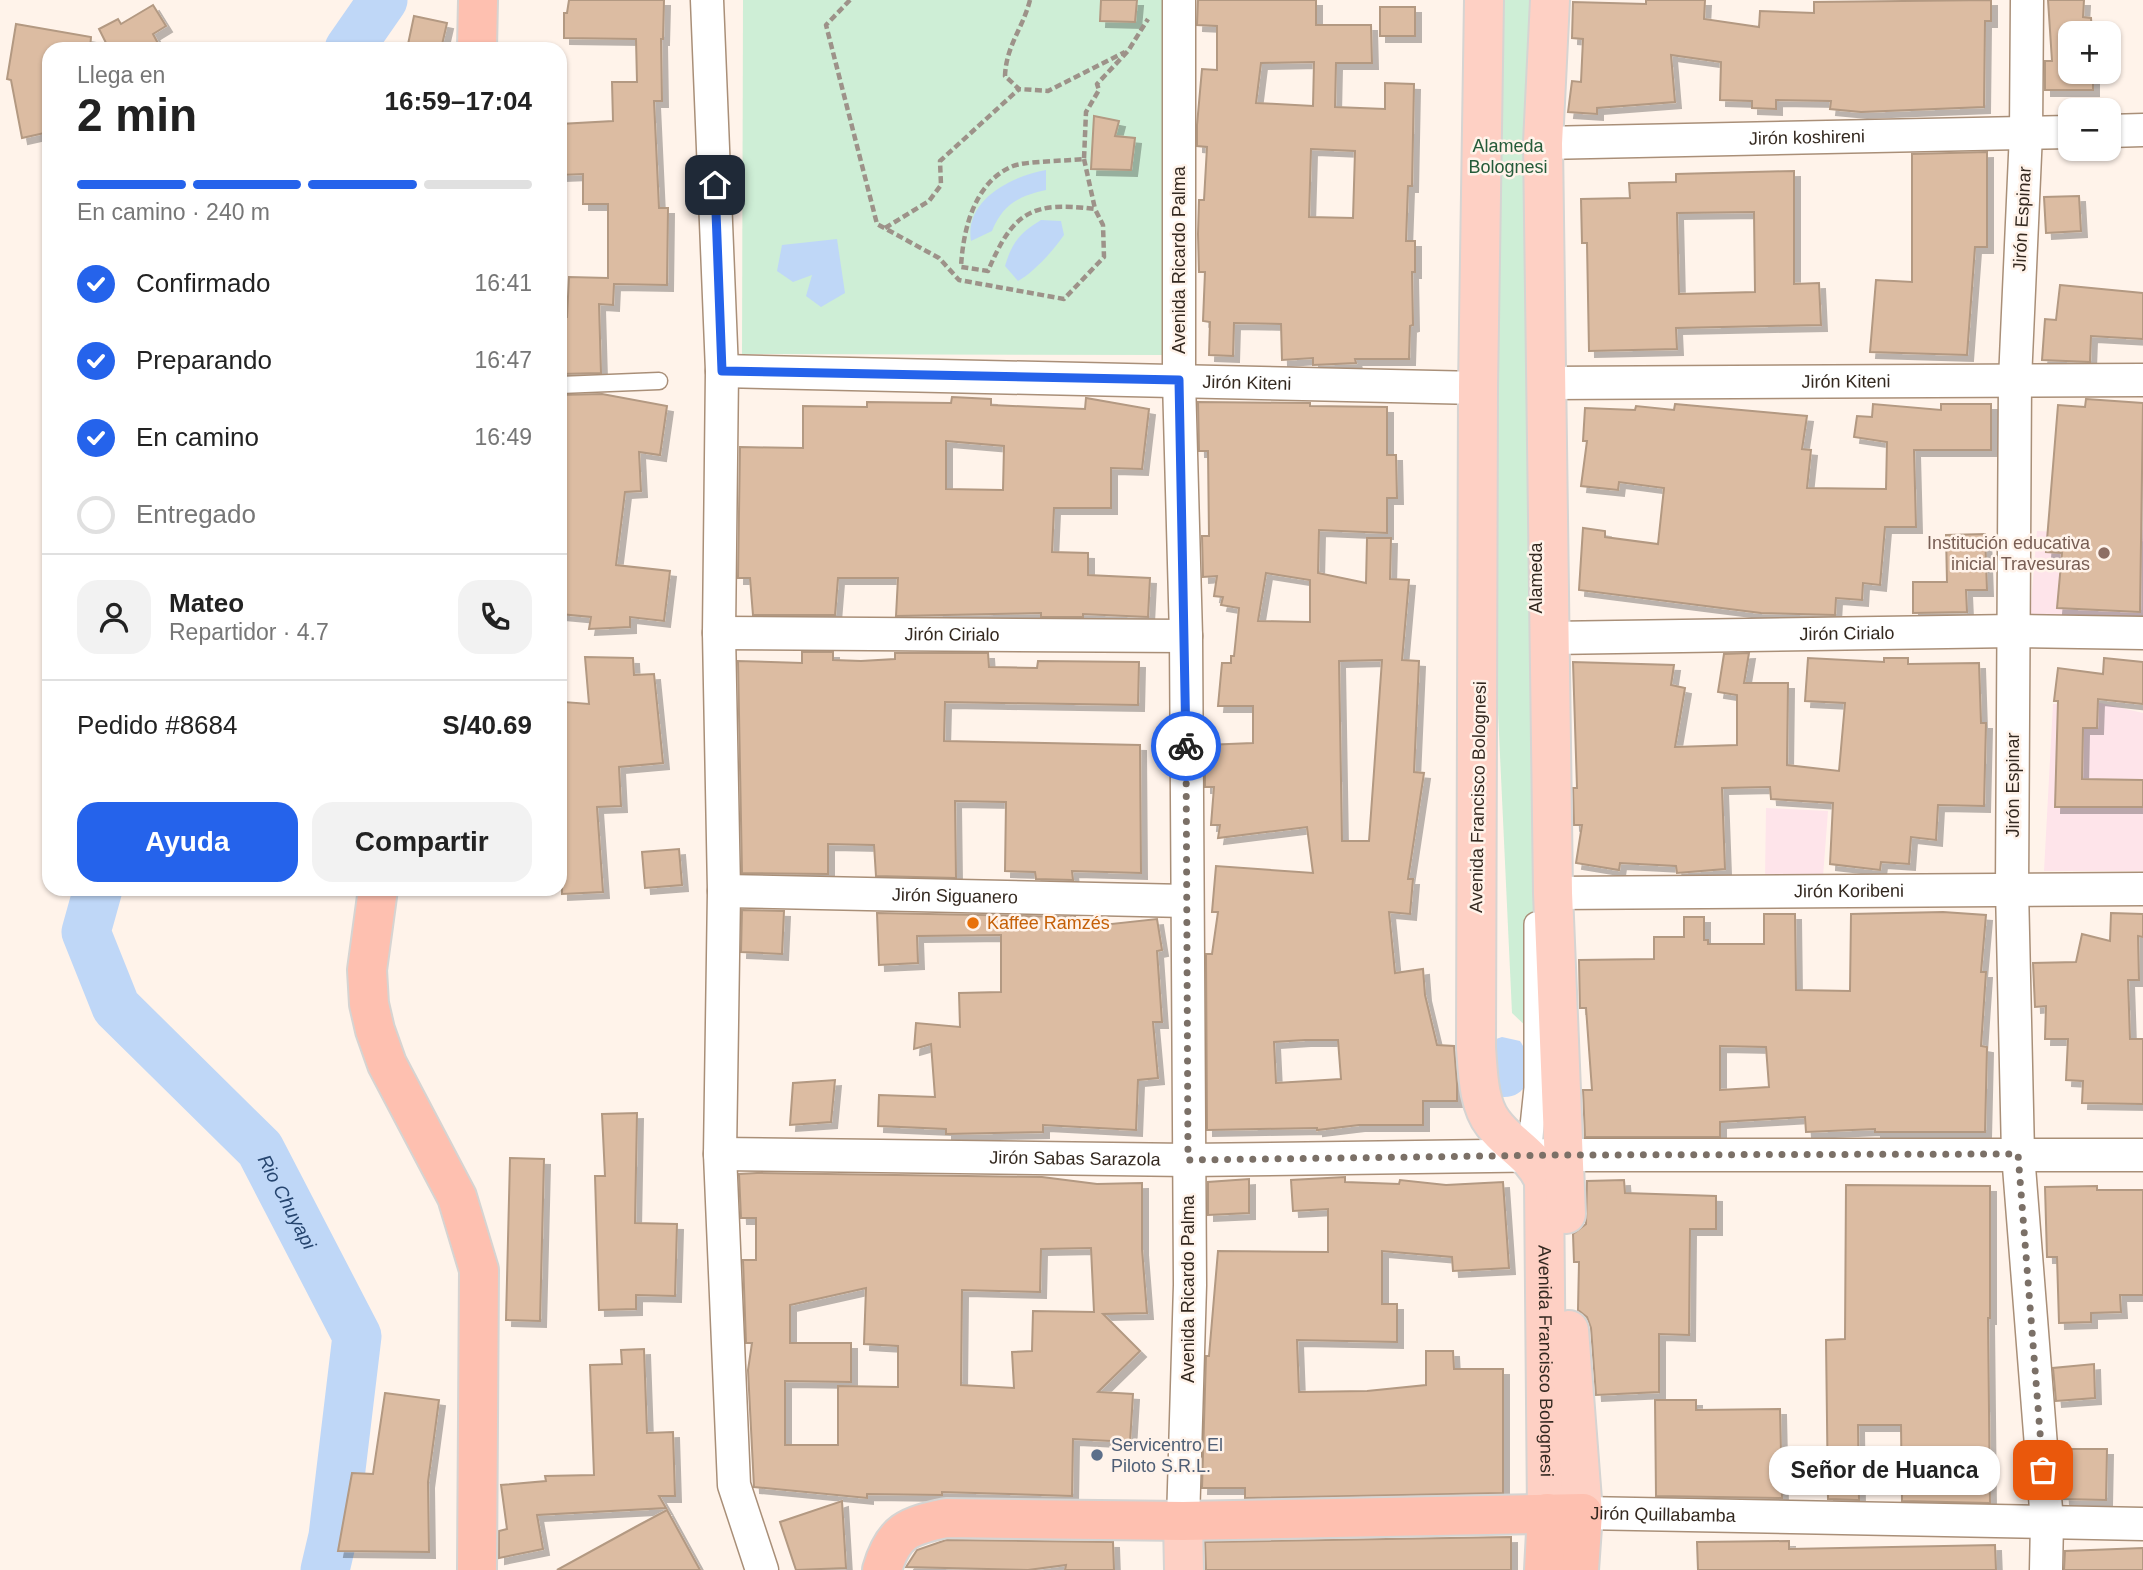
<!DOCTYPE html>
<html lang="es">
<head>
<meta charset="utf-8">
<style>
  :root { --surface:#fff; --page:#f2f2f2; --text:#222; --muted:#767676; --line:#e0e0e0; --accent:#2563eb }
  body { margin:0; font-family:Arial,sans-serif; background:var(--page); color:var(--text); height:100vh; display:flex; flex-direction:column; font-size:26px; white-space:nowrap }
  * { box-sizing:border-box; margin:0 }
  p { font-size:23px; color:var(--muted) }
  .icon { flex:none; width:38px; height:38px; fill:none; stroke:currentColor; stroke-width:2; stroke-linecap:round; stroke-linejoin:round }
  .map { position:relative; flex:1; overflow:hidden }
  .details { position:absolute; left:42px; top:42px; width:525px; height:854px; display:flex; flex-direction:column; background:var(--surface); border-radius:21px; box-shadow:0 2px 5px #0004 }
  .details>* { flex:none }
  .tools { position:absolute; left:2058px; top:21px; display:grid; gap:14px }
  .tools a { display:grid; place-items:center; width:63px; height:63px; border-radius:14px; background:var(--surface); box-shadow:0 2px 5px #0004; font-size:35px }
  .pin { position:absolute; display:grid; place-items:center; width:60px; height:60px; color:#fff; margin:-30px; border-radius:14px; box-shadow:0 4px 10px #0006 }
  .courier { position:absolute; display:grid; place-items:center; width:70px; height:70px; margin:-35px; border:5px solid #2563eb; border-radius:50%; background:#fff; color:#222; box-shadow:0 2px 9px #0007 }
  .bubble { position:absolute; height:49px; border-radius:21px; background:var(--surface); box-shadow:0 2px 5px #0004; font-size:23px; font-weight:700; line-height:49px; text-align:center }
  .head em { font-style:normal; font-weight:700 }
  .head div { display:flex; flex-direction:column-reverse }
  .head { display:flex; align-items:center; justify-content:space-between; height:119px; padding:0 35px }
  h1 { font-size:46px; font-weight:700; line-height:52px }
  .bar { display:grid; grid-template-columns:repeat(4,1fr); gap:10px 7px; align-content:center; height:84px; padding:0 35px }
  .bar i { height:9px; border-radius:5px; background:var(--line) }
  .bar .selected { background:var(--accent) }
  .bar p { grid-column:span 4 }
  .line { display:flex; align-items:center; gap:18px; padding:0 35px; border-top:2px solid var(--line) }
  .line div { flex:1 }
  .round { display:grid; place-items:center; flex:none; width:74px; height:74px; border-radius:21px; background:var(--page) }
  ol { padding:0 35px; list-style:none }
  li { display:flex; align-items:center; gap:21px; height:77px }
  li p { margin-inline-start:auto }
  li .icon { padding:7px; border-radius:50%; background:var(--accent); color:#fff; stroke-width:4 }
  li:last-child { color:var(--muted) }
  li i { width:38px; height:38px; border:4px solid var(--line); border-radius:50% }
  .action { display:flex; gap:14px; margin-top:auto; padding:14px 35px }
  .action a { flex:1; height:80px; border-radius:21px; background:var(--accent); color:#fff; font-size:28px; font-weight:700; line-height:80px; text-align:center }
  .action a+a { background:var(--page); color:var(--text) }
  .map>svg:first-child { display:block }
  .education { fill:#fee4ea }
  .park { fill:#ceeed6 }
  .water { fill:#bfd7f7 }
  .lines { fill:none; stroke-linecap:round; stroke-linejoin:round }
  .river { stroke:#bfd7f7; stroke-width:49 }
  .building { fill:#dcbca2; stroke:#b39982; stroke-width:2; fill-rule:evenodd; filter:url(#shadow) }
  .service-casing { stroke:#a98f78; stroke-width:19 }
  .pedestrian-casing { stroke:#a98f78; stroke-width:26 }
  .minor-casing { stroke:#a98f78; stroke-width:35 }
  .primary-casing { stroke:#d6d4d2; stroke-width:42 }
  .trunk-casing { stroke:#d6d4d2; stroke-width:42 }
  .path { stroke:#9d9289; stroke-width:4.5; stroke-dasharray:7 3.5; stroke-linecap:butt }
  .service { stroke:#fff; stroke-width:16 }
  .pedestrian { stroke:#fff; stroke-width:23 }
  .minor { stroke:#fff; stroke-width:32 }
  .primary { stroke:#fed0c4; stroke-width:38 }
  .trunk { stroke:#fec0b0; stroke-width:38 }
  .done { stroke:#7b7067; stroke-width:7; stroke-dasharray:0 12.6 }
  .route { stroke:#2563eb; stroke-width:9 }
  .education-dot { fill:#8d6e63; stroke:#fff3ea; stroke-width:2.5 }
  .food-dot { fill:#e8710a; stroke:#fff3ea; stroke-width:2.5 }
  .service-dot { fill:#5c6f8a; stroke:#fff3ea; stroke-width:2.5 }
  .labels { text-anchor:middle; stroke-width:5; stroke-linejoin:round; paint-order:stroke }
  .street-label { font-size:18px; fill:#342920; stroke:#fff3ea }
  .park-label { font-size:18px; fill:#255b39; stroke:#fff3ea }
  .education-label { font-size:18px; fill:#785e54; stroke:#fff3ea; text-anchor:end }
  .food-label { font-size:18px; fill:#c56008; stroke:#fff3ea; text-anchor:start }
  .service-label { font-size:18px; fill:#4e5e75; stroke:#fff3ea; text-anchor:start }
  .water-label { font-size:19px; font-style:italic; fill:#26456f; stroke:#fff3ea }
</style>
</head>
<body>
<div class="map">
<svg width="2143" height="1570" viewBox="0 0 2143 1570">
  <defs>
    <filter id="shadow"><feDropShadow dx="6" dy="6" stdDeviation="0" flood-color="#0004"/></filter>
  </defs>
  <rect width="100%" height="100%" fill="#fff3ea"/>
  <g class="education">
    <path d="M2127,529L2143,530V618L2030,615L2037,531L2095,534Z"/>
    <path d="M2101,703L2143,713V871H2044L2053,704Z"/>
    <path d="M1766,808L1828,811L1823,877L1765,879Z"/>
  </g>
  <g class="park">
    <path d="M743,0H1163L1172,355L742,354Z"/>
    <path d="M1477,0H1541L1554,1012L1531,1031L1512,1013L1472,153Z"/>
  </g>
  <g class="water">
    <path d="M1046,170V190C1019,196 1003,204 992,231L971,241C964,200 1012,176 1046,170Z"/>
    <path d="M1041,220L1061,221L1064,235C1054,250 1033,273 1018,281L1005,266C1012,242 1020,233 1041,220Z"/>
    <path d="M837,239L845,293L821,307L806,296L812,275L793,282L777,271L782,245Z"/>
    <path d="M1502,1037L1520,1041C1536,1064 1532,1104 1495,1096L1493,1040Z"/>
  </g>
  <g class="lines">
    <g class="river">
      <path d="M349,49L383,0"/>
      <path id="s1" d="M98,889L86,932L116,1007L260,1149L357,1336L333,1536L325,1570"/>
    </g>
  </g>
  <g class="building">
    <path d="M569,0H664L663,39H661L662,101H654L659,208H668L667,285L614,284L613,305L599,304L601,373L560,374V317H567L569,277L608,278V204H583V174L560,175V124L613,121L612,82H637L636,39L564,38V13H567Z"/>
    <path d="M1101,0H1137L1135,22L1100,21Z"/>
    <path d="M1198,0H1316V25H1371L1372,63H1336L1335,107L1385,109V83L1414,84L1412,186H1408L1406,241H1415V272H1412L1413,325L1410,326L1409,359H1355L1356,363L1313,365V358L1282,360L1281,324L1234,323L1233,356L1209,355L1210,322L1203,321L1205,272H1199L1198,234L1199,200H1204L1207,147L1197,146V125L1202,69L1217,70V26L1197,25ZM1314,62L1313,106L1256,103L1261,63ZM1311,149L1355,151L1353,218L1309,217Z"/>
    <path d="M1646,0H1705L1704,19L1759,27L1760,11L1814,13V2L1991,0V21H1985L1984,107L1861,112L1830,109L1831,101L1776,100V109L1752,108V101L1720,100L1721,62L1671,55L1675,102L1597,108V114L1568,112L1572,81L1581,82L1583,39L1572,38L1573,2L1646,4Z"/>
    <path d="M2048,0H2084L2083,17L2091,18L2092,33H2070V72H2093V90H2045V61H2052Z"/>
    <path d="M153,5L166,26L153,34L161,49H109L99,29L118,19L121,24Z"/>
    <rect x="1380" y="7" width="35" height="29"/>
    <path d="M414,16L447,23L441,49H407Z"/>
    <path d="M16,24L91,37L90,49H49V132L22,138L11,80L7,79Z"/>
    <path d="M1094,116L1119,121L1115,136L1135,138L1131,170L1091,169Z"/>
    <path d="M1987,152V247H1975L1967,355L1870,352L1876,280L1912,282V154Z"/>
    <path d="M1794,171V284L1819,283L1821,325L1676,328L1677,349L1589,351L1587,243H1582L1581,199L1630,198L1629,183L1676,182V174ZM1754,212L1755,292L1679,294L1677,213Z"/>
    <path d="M2079,196L2081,231L2046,233L2044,197Z"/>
    <path d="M2060,285L2143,293V339L2091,336L2090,362L2042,360L2045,319L2056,320Z"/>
    <path d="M602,394L667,406L660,455L639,452L641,491L625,492L616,565L670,571L664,621L630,617V627L589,629L591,617L560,614V395Z"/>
    <path d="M952,397L991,399V405L1085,409L1086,398L1149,409L1142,469L1111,468V508H1054L1052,552L1088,553V575L1150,578L1148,617L1083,614V617H1041V613L896,616L898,578H838L835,615H753L750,578H738L740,447L803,448V406L867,407V402L951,403ZM946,441L1004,446L1003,490L946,489Z"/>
    <path d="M2086,399L2143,403L2140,612L2057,608L2062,553L2046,552L2058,405L2085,407Z"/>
    <path d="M1198,402L1310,403V406L1387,407V455H1396L1397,498H1387V533L1319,530L1318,573L1366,583L1367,538H1391L1390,579L1409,580L1402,660L1419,661L1414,772L1424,773L1408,879H1413L1410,914L1389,912L1395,973L1423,969L1425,995L1437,1045L1454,1046L1457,1084V1101H1423V1125H1359L1317,1130V1128L1207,1130L1206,954H1212L1218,912H1212L1216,866L1313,873L1307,827L1218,838L1220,825H1211L1214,787H1205V745L1253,743V706H1218L1222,663H1231V656H1234L1239,608L1221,605L1223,597L1214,596L1217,576L1203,577L1202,536H1209L1208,451H1199ZM1266,573L1310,580V622L1258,621ZM1382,660L1369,841H1342L1339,661ZM1305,1040H1338L1341,1079L1276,1083L1274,1042Z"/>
    <path d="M1675,404L1807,416L1802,449L1811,450L1807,488L1886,489L1887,442L1854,437L1857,416L1872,417L1873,404L1941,410V404H1991V450H1914L1916,527H1885L1880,585L1863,583L1862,600L1836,598L1835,615L1761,613L1579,590L1583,528L1605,531V537L1658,544L1664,488L1619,482L1618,490L1581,486L1587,441H1583L1585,408L1635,410L1636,406L1674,410Z"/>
    <path d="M1985,534L1987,590H1966L1967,612L1913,613V582H1947L1946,535Z"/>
    <path d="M802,652H833V660L861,661L895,659V653H988L989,667L1037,668L1038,661L1139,662L1138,705L945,702L944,741L1140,745L1141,873L1072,871L1073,880L1036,879L1035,872L1005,871L1006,802L955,801L956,878L876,876L874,845L828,844V874L742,873L738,661L802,663Z"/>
    <path d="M1749,653L1744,683H1788L1787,765L1839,771L1845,703L1805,701L1808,658L1884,662V658H1908V664L1979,663L1981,723H1986L1984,806L1938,805L1936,840L1911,837L1909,864L1881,862L1880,870L1830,864L1833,803L1771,799L1770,787L1722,788L1725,869L1677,873L1676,866L1620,863L1619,870L1576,863L1582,825H1574L1573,788H1577L1573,662L1674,665L1671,685L1685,688L1675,747L1737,745V695L1718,692L1724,654Z"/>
    <path d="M585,657L633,658L634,675L654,674L663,763L619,767L621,806L597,807L603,892L562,894L560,740L564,702L589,704Z"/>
    <path d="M2104,658L2143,662V704L2098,699L2097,728H2083L2082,779L2143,780V807H2055L2058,701H2054L2058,668L2103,674Z"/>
    <path d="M679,849L682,885L645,888L642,852Z"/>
    <path d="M742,910L784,911L782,954L741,952Z"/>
    <path d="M1943,912L1986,915L1981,972H1986L1981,1046L1987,1047L1985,1132H1875V1129L1806,1132L1805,1117L1720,1122V1137H1585L1583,1090H1592L1586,1008H1580L1579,960L1654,959V937H1684V917H1704V940H1708V944H1764V914H1795L1796,990L1850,991L1851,914ZM1720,1046L1766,1047L1769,1087L1720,1090Z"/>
    <path d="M877,913L1075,917V928L1157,919L1162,950L1157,951L1162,1022H1153L1158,1078L1138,1080L1136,1130L1043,1125V1132L946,1134V1129L878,1126L879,1095L935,1097L931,1044L914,1049L916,1023L960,1027L959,993L1001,992V935L917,936L918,963L879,965Z"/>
    <path d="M2111,913L2143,914V937L2138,936L2139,980H2128L2130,1039H2143V1104L2082,1103L2083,1081L2066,1080L2068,1039H2045L2046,1006L2035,1007L2033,963L2076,962L2082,934L2110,941Z"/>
    <path d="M835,1080L831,1122L790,1125L793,1083Z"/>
    <path d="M637,1113L635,1223L677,1224L675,1296L636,1295V1309L599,1310L595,1176H605L602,1114Z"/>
    <path d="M510,1158L544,1159L540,1321L506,1320Z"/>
    <path d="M757,1173L1042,1177L1097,1184L1142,1183V1249L1147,1313L1103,1314L1140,1351L1098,1392L1133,1394L1130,1442L1073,1439L1072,1496L942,1492V1495L867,1494V1498L754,1487L748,1370L752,1343H746L743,1260H756V1218H741L739,1174ZM1091,1248L1094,1312L1033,1311L1032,1351L1012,1352L1014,1388L961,1385L962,1290L1040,1292L1041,1249ZM866,1288L864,1344L898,1346V1387L838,1386V1445H785V1381L851,1382V1343H790V1305Z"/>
    <path d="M1345,1177V1182L1399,1184L1400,1180L1446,1185L1503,1182L1509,1268L1453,1271L1452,1257L1382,1251V1304H1397V1342L1297,1340L1299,1392L1367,1391L1426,1385V1351H1453L1454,1369H1503V1493L1245,1498V1488H1202L1206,1356H1209L1218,1251L1328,1252V1209L1293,1211L1291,1180Z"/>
    <path d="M1249,1179V1213L1208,1215V1182Z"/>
    <path d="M1624,1180L1625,1193L1716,1196V1229H1690L1689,1335L1659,1334V1392L1596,1395L1591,1328L1587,1317L1578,1310L1579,1262H1574L1573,1234L1586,1224L1587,1181Z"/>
    <path d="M1846,1185L1990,1186V1318H1988L1990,1503L1902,1501L1901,1425H1858L1859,1500L1828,1499L1826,1340L1845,1339Z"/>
    <path d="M2097,1186V1190H2143V1295H2120L2121,1312L2091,1313V1322L2059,1323L2057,1257H2047L2045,1187Z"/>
    <path d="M644,1349L647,1433L673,1432L675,1496H659L666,1508L537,1515L543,1549L499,1558V1531L507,1529L501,1485L546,1481L545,1476L594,1475L590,1365L622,1364L621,1350Z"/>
    <path d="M2094,1364L2095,1398L2056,1401L2053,1368Z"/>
    <path d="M385,1393L439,1400L428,1482L429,1552L338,1551L352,1473L373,1474Z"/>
    <path d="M1655,1400H1696V1410L1780,1409L1782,1498L1656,1496Z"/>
    <path d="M2060,1449H2107L2106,1500L2064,1499Z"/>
    <path d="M842,1501L846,1568L796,1570L780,1522Z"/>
    <path d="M667,1510L700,1570H557L639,1525Z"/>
    <path d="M1511,1537V1570H1206L1205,1542Z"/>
    <path d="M946,1540L1113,1542L1114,1570H1065L1066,1565L1028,1570L906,1567L917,1550Z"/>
    <path d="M1789,1541V1549L1995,1545L1996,1570H1698L1697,1542Z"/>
    <path d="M2143,1548V1570H2064L2065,1551Z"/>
  </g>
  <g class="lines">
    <defs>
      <path id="service" d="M560,385L659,381"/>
      <path id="pedestrian" d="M1529,1155L1536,1088V924"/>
      <g id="minor">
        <path d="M707,0L722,371L719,633L724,891L720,1154L734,1485L762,1570"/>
        <path d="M1179,0V380L1186,636L1190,1285L1183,1521"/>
        <path d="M2027,0L2026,133L2015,380L2012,889L2018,1154L2047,1522L2046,1570"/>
        <path d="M2109,131L2143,130"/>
        <path id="s2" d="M1543,143L2070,132"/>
        <path id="s3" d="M722,371L1478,388"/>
        <path id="s4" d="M1548,383L2143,380"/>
        <path id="s5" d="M719,633L1186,636"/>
        <path id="s6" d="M1551,638L2014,631L2143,633"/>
        <path id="s7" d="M724,891L1186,901"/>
        <path id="s8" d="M1553,893L2143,889"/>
        <path id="s9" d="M720,1154L1188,1160L1564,1155H2143"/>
        <path id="s10" d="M1583,1513L2143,1524"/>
      </g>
      <g id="primary">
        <path id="s11" d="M1484,0L1478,388L1476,1048C1478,1071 1478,1104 1493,1123C1510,1146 1531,1152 1544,1180L1547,1513"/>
        <path d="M1550,0L1543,143L1553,893L1566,1214"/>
        <path d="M1569,1330L1583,1513"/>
        <path d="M1183,1521L1184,1570"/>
      </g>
      <g id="trunk">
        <path d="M477,49L478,0"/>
        <path d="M378,889L367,970L369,1004L375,1030L387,1064L457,1197L479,1270L477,1570"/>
        <path d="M882,1570C893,1531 908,1526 946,1518L1183,1521L1583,1513L1579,1570"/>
        <path d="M1544,1570L1547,1513"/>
      </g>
    </defs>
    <use href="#service" class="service-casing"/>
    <use href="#pedestrian" class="pedestrian-casing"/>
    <use href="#minor" class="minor-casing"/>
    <use href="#primary" class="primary-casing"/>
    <use href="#trunk" class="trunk-casing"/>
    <g class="path">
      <path d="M850,0L826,25L877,224L939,258L959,280L1064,299L1104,257L1103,225L1095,209C1031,201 1013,212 988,271L961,267C963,230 974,182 1013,166C1026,161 1067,161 1084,159L1086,112L1099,90L1097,84L1128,51L1148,19"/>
      <path d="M1030,0C1023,28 1006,46 1005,76L1019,89L1048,91L1125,52"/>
      <path d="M1084,159L1095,209"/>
      <path d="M885,228L929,201L941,185L940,161L1019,89"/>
    </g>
    <use href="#service" class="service"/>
    <use href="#pedestrian" class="pedestrian"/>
    <use href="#minor" class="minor"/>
    <use href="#primary" class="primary"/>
    <use href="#trunk" class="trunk"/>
  </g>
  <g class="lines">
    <path class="done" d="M1186,746L1188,1160L1564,1155L2018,1154L2043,1470"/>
    <path class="route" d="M715,185L722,371L1179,380L1186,746"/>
  </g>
  <circle class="education-dot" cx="2104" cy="553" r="7"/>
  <circle class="food-dot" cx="973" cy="923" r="7"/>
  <circle class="service-dot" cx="1097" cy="1455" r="7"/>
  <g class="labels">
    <g class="street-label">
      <text dy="6" stroke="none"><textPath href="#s2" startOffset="264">Jirón koshireni</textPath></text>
      <text transform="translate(2022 219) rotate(-87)" y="6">Jirón Espinar</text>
      <text transform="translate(1179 260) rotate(-90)" y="6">Avenida Ricardo Palma</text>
      <text dy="6" stroke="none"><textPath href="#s4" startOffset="298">Jirón Kiteni</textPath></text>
      <text dy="6" stroke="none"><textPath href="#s3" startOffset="525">Jirón Kiteni</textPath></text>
      <text transform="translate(1536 578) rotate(-90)" y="6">Alameda</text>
      <text dy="6" stroke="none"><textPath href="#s6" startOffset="296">Jirón Cirialo</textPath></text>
      <text dy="6" stroke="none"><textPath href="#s5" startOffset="233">Jirón Cirialo</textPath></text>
      <text transform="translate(2013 785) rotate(-90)" y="6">Jirón Espinar</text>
      <text transform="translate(1478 797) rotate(-89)" y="6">Avenida Francisco Bolognesi</text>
      <text dy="6" stroke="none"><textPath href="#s8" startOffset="296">Jirón Koribeni</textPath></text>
      <text dy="6" stroke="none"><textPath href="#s7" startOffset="231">Jirón Siguanero</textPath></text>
      <text dy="6" stroke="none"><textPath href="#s9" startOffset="355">Jirón Sabas Sarazola</textPath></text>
      <text transform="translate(1188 1289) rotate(-90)" y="6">Avenida Ricardo Palma</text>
      <text dy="6" stroke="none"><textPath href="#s11" startOffset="1384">Avenida Francisco Bolognesi</textPath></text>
      <text dy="6" stroke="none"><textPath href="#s10" startOffset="80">Jirón Quillabamba</textPath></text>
    </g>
    <g class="park-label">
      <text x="1508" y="152">Alameda<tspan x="1508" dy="21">Bolognesi</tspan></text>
    </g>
    <g class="education-label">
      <text x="2090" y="549">Institución educativa<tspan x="2090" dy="21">inicial Travesuras</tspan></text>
    </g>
    <g class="food-label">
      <text x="987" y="929">Kaffee Ramzés</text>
    </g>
    <g class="service-label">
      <text x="1111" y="1451">Servicentro El<tspan x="1111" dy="21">Piloto S.R.L.</tspan></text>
    </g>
    <g class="water-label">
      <text dy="7" stroke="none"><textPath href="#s1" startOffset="387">Rio Chuyapi</textPath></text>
    </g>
  </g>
</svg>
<div class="tools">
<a>+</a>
<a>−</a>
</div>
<div class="pin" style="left:2043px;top:1470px;background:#ea580c"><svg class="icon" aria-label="bag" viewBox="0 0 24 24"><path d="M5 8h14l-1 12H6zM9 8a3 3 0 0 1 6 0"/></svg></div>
<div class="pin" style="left:715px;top:185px;background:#1f2937"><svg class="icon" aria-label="home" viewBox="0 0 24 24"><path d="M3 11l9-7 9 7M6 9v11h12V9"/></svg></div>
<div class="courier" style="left:1186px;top:746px"><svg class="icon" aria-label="bike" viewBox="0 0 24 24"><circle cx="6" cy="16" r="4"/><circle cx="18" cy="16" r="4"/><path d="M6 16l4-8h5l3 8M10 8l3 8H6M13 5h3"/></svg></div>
<div class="bubble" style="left:1769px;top:1446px;width:231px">Señor de Huanca</div>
<section class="details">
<div class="head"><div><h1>2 min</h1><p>Llega en</p></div><em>16:59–17:04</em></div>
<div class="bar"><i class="selected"></i><i class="selected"></i><i class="selected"></i><i></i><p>En camino · 240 m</p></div>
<ol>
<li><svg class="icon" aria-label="check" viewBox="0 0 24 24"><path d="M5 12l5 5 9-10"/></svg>Confirmado<p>16:41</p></li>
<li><svg class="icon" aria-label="check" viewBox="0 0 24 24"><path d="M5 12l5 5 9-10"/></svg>Preparando<p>16:47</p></li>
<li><svg class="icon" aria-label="check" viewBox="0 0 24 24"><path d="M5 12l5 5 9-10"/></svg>En camino<p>16:49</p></li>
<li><i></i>Entregado</li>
</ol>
<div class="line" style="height:126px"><a class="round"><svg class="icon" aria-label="person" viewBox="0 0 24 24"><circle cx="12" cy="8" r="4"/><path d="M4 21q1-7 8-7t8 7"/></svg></a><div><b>Mateo</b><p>Repartidor · 4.7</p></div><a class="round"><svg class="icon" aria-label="phone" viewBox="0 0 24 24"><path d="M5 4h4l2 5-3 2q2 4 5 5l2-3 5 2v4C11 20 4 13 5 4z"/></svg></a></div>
<div class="line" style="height:91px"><div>Pedido #8684</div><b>S/40.69</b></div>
<div class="action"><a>Ayuda</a><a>Compartir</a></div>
</section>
</div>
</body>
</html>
